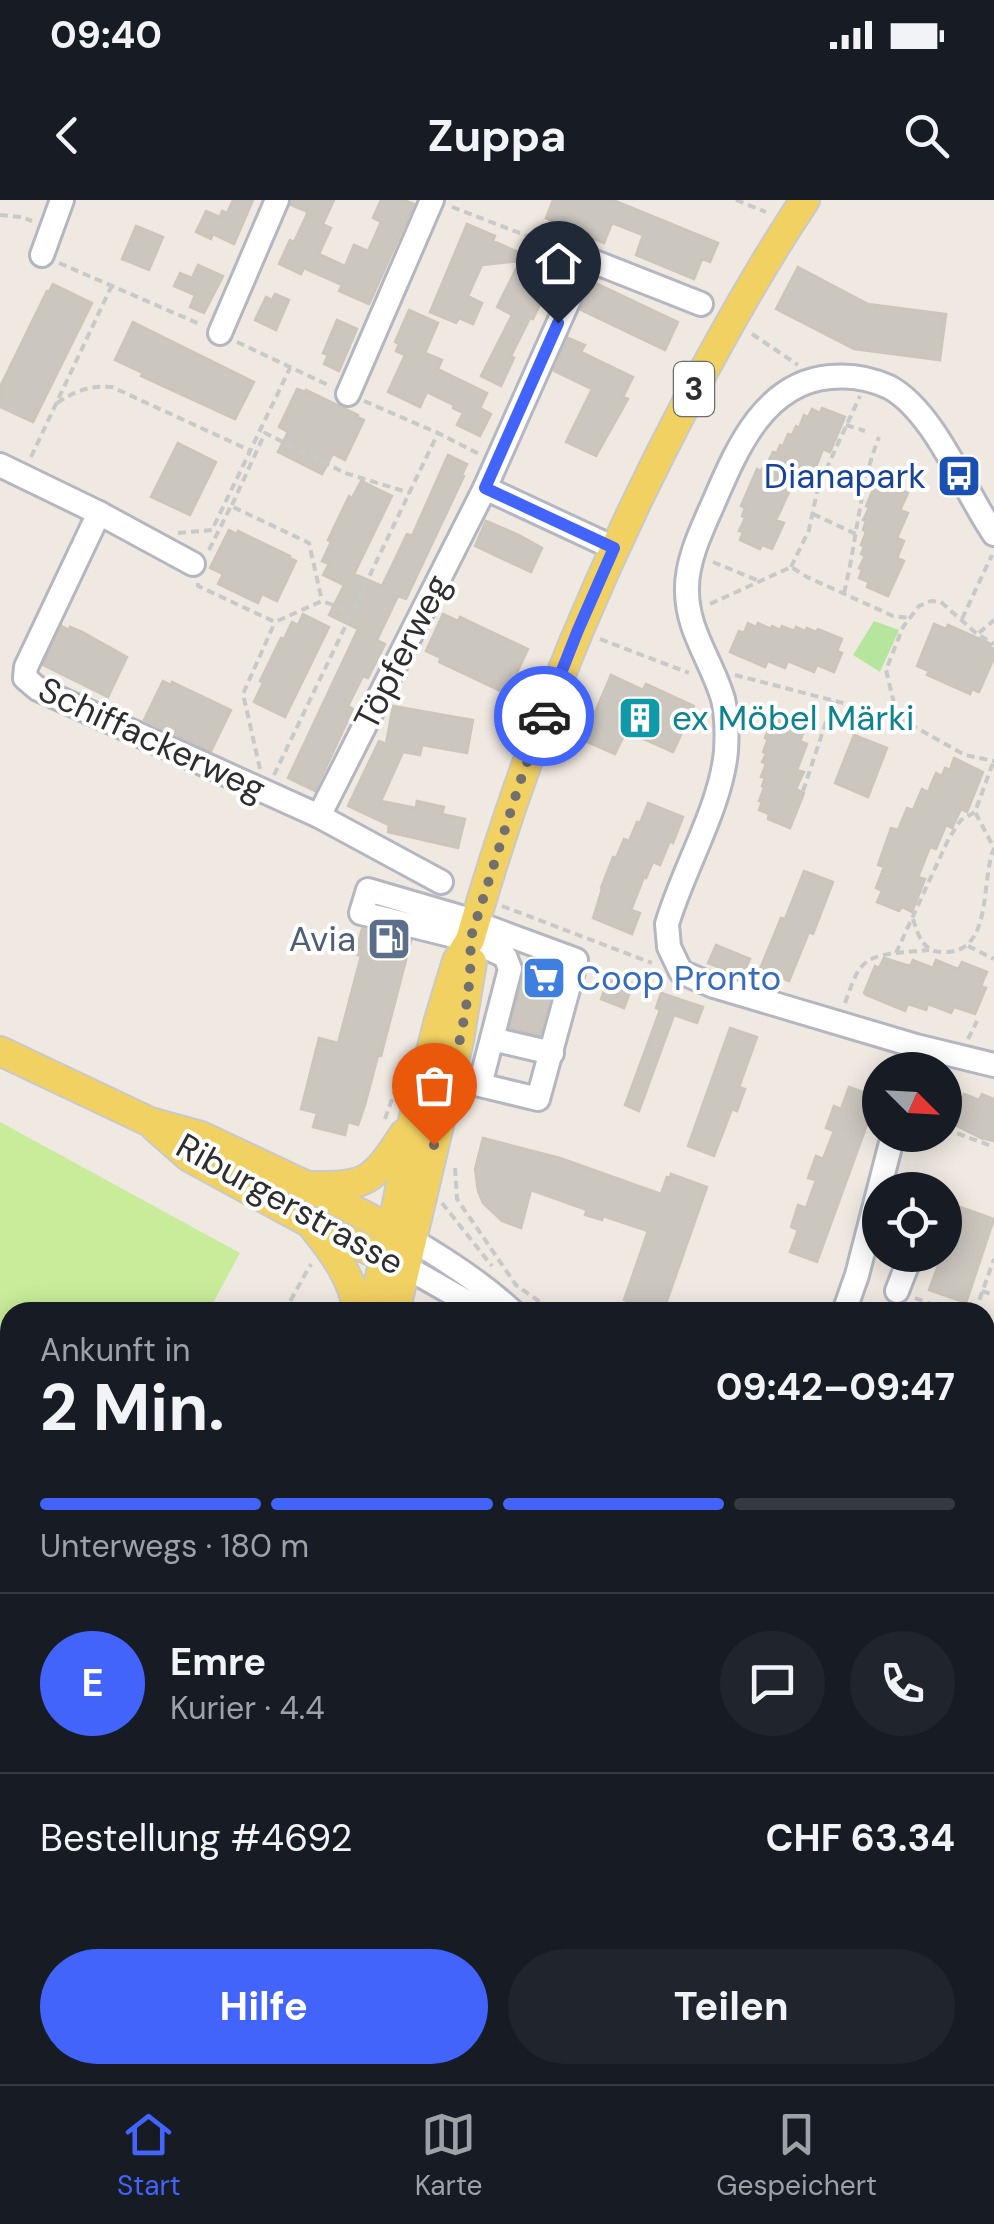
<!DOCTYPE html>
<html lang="de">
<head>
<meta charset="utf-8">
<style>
  :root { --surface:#171b24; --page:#20242c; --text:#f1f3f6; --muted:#9ea1a6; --line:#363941; --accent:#4264fb }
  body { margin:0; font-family:"DM Sans",sans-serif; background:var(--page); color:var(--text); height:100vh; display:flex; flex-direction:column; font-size:38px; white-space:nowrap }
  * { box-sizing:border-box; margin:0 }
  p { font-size:32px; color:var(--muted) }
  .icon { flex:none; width:55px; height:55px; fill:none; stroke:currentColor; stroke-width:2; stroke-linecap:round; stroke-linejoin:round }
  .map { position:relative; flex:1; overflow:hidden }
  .drawer { position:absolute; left:0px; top:1102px; width:995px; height:782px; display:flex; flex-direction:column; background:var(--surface); border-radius:30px 30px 0 0; box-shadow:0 5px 25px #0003 }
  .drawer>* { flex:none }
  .needle { width:65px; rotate:114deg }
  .buttons { position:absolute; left:862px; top:852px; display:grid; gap:20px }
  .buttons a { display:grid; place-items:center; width:100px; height:100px; border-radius:50%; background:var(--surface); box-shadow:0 5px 25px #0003; font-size:50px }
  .pin { position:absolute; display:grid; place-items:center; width:85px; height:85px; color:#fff; margin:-102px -42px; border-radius:50% 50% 50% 0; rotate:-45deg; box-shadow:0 0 10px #0007 }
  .pin .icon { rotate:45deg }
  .courier { position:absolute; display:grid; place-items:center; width:100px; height:100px; margin:-50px; border:8px solid #4264fb; border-radius:50%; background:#fff; color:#222; box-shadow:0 2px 12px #0007 }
  .head em { font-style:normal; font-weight:700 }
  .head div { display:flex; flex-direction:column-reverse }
  .head { display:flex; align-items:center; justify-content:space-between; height:170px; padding:0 40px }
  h1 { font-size:65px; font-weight:700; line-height:75px }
  .bar { display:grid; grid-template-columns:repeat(4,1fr); gap:15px 10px; align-content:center; height:120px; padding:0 40px }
  .bar i { height:12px; border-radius:8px; background:var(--line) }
  .bar .on { background:var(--accent) }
  .bar p { grid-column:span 4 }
  .line { display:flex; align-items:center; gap:25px; padding:0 40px; border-top:2px solid var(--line) }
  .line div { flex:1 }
  .round { display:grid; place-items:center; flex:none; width:105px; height:105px; border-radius:52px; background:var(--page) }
  .action { display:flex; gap:20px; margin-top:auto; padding:20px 40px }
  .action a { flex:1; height:115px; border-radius:60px; background:var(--accent); color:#fff; font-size:40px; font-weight:700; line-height:115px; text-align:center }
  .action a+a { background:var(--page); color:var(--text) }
  .status { display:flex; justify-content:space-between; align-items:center; height:70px; padding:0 50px; background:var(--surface); direction:ltr }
  .status svg { height:28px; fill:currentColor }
  header { display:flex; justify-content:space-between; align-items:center; height:130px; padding:0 40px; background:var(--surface); font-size:45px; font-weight:700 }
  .tab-bar { display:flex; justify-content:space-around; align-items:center; height:140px; border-top:2px solid var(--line); background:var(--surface); font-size:28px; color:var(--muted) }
  .tab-bar a { display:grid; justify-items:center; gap:5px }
  .tab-bar .on { color:var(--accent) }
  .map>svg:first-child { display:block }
  .green { fill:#b6e59e }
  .cemetery { fill:#c8d9b8 }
  .pitch { fill:#c9ec9a }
  .building { fill:#cbc7bf; stroke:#cbc5ba; stroke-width:2.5 }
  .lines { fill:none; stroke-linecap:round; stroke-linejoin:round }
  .minor-casing { stroke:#b4b7c1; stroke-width:28 }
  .major-casing { stroke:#c9c9c9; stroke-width:32 }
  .path { stroke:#c9c9c9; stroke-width:4; stroke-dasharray:8 5; stroke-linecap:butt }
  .minor { stroke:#fff; stroke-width:22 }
  .major { stroke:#f2d163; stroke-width:28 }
  .done { stroke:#726f6d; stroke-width:10; stroke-dasharray:0 18 }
  .route { stroke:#4264fb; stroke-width:12 }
  .labels { text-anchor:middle; stroke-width:8; stroke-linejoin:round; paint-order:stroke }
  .shield { fill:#fff; stroke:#6d6d6d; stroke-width:2.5 }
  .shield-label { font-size:32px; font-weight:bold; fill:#2e2e2e }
  .transit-label { font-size:35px; fill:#164399; stroke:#fff; text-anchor:end }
  .street-label { font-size:35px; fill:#2e2e2e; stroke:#fff }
  .culture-label { font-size:35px; fill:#0d838f; stroke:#fff; text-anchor:start }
  .service-label { font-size:35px; fill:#4e5e75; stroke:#fff; text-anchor:end }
  .shop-label { font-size:35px; fill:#366cbe; stroke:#fff; text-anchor:start }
</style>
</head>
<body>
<div class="status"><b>09:40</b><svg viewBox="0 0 49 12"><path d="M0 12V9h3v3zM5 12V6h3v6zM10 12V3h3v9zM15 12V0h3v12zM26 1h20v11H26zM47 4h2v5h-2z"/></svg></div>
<header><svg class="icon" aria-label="back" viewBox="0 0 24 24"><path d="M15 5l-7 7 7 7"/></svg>Zuppa<svg class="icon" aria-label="search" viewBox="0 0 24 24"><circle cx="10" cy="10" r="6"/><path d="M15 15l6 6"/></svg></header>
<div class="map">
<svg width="994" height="1884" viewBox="0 0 994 1884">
  <rect width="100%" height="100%" fill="#efe9e1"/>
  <g class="green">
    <path d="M874,421L899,430L880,472L853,455Z"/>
    <path d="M0,1195L10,1200V1875H358L355,1884H0Z"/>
  </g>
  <path class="cemetery" d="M994,1689V1884H372L374,1875H985V1704Z"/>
  <path class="pitch" d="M0,922L240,1053L208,1112H10V1154L0,1148Z"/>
  <g class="building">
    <path d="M233,0H253L234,44L213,34L211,39L196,32L206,11L220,17L222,11L227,13Z"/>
    <path d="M292,0H334L323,24L331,28L319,54L345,66L354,45L368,51L381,22L373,18L381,0H404L414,4L369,104L339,91L342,85L304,68L301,74L279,64L290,40L294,42L308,12L291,5Z"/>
    <path d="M553,0H613L718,43L710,62L702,59L694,79L636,55L643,35L612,23L604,43L546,18Z"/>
    <path d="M467,24L495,36L493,41L543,63L559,35L570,41L533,119L530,118L511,156L514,158L501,186L481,176L512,115L497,107L520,61L482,65L468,96L482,103L473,124L459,118L456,123L430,112Z"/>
    <path d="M136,26L163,37L149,70L122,59Z"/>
    <path d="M198,65L223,76L204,113L190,107L195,95L174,86L180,73L192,78Z"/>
    <path d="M798,67L868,104L946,114L940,160L854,149L776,109Z"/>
    <path d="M593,82L678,122L665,150L581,110Z"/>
    <path d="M53,84L92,103L33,222L0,207V187L47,91L49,92Z"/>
    <path d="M275,94L289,100L276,130L255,120L266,97L272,100Z"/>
    <path d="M409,110L438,123L425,153L442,160L438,169L487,193L480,208L491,214L480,236L457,225L463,213L453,208L454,205L427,192L420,207L388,192L405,155L396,151L399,144L395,142Z"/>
    <path d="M337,120L357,129L339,171L324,164L328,155L323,153Z"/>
    <path d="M133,122L254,182L235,219L141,176L143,173L115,160Z"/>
    <path d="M568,138L585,145L581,152L633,177L623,197L628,199L596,256L566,242L592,189L554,171Z"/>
    <path d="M297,189L305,192L306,190L358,215L357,217L364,220L345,260L333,254L322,274L278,252L288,232L279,227Z"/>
    <path d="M822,208L845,217L830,252L823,249L816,267L809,264L798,289L792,286L776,320L784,323L772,349L762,345L760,349L740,340L743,332L739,331L745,318L742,316L745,308L741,306L757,269L761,271L765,263L767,264L773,252L777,253L780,245L783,246L788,234L792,235L796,226L799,228L804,215L808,217L812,209L820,213Z"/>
    <path d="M178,243L216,262L190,315L151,297Z"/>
    <path d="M448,255L467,264L462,275L464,276L406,399L398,396L377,440L385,444L368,478L363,476L348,506L353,509L315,591L288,578L358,429L329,415L344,385L323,375L329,364L322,361L331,342L328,340L349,296L352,298L361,281L392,296L354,374L382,386L407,334L412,336Z"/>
    <path d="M888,284L908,293L900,310L908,313L897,338L904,341L897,358L904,361L888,396L867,387L869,382L859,378L862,370L859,368L865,356L861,354L864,347L861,345L866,332L863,330L866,321L863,320L869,308L866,306L875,285L886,289Z"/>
    <path d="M486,321L519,335L542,348L531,372L475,346Z"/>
    <path d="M229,330L237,334L238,331L290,356L289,358L296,361L277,401L262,394L258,403L218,384L223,374L210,368Z"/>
    <path d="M303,414L329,427L285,517L254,502L263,483L260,481L281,438L284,439L292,422L298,425Z"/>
    <path d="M443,414L458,421L460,417L528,449L507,494L439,462L441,458L426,451Z"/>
    <path d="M748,423L756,427L758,423L771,429L772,426L780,430L782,426L794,431L796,427L805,431L807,428L816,432L818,429L842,439L837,451L842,453L834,472L817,465L814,472L788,461L785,468L768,461L765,467L730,452L739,431L744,433Z"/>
    <path d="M934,424L946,429L948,425L991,444L990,447L994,449V458L979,492L972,489L970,494L927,475L929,471L917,466Z"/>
    <path d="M62,426L69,430L70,427L82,432L127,457L108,497L43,465Z"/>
    <path d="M611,475L643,490L646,484L694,506L673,552L626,531L615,554L583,540Z"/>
    <path d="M163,481L171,485L172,482L231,510L211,551L144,520Z"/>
    <path d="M393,506L473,520L467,553L422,545L420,555L403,552L381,601L416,608L417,601L444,607L442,614L465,619L458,648L388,632L389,625L348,606L379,541L386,544Z"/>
    <path d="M774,516L785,521L787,516L807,524L800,541L807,544L797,570L804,572L796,589L804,593L790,628L768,619L769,614L759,610L762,602L759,601L764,588L762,586L765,578L761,577L766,564L762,562L766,554L763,552L768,539L765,538Z"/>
    <path d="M854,535L887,548L868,597L835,583Z"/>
    <path d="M954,558L983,572L967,612L961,609L952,628L946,625L936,649L930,647L918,677L925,679L912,712L902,707L899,711L877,702L882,691L876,688L884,667L878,665L891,628L898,630L907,608L913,610L922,589L928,592L936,573L942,576L945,568L950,570Z"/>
    <path d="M648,603L683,617L673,643L670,641L660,665L653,662L646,678L644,677L631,710L640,713L632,734L593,718L602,689L601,688L613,657L616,658L624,639L629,641L637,622L640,623Z"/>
    <path d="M804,671L833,682L813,734L809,732L789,781L760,769L781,718L785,719Z"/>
    <path d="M362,729L411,741L381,856H378L365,905L358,925L348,922L345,935L313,927L317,913L301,909L319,838L338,843L361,756L355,754Z"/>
    <path d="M716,745L750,759L742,777L708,763Z"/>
    <path d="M884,758L910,766L913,760L933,768L936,760L958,769L962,762L987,772L981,786L986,788L975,814L954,807L951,813L928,804L926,810L908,804L905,811L866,795L864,793L875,766L879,768Z"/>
    <path d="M527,759L558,769L540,835L510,828Z"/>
    <path d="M610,775L633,784L624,808L601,799Z"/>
    <path d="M661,793L703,807L697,823L674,815L639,911L625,905L660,810L656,808Z"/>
    <path d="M730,828L757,837L739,887L745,889L737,911L732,909L714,956L688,946Z"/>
    <path d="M849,887L877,897L817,1062L790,1052L798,1030L791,1027L798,1005L806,1008L816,980L808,978L816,956L823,959L834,931L826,928L834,906L841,909Z"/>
    <path d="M964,894L979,900L982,894L994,899V941L981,938L953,924Z"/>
    <path d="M483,938L560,958L661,994L667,977L670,978L671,974L707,987L663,1112L624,1100L648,1031L603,1016L602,1020L585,1015L587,1010L531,990L521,1028L502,1021L483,1003L478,991L475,969Z"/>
    <path d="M957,1006L994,1019L966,1103L929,1090L942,1055H945V1042Z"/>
  </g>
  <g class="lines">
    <defs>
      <g id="minor">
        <path d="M42,55L62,0"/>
        <path d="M220,133L277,0"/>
        <path d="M348,194L432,0"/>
        <path d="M0,265L99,313L193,364"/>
        <path d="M485,288L614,348"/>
        <path d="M99,313L26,467L25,478L38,489L319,616L441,682"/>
        <path d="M994,334C965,292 934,211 889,187C870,178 850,175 830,177C763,183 736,251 713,304C701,331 686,362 687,391C687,431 712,461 723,499C727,516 727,534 726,551C721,607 683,669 667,724L669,747L681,772L714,786L916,846L994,865"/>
        <path d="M319,616L485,288L587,59L701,104"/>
        <path d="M368,690L457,716L576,760L538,899L480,885L510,769L505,756L470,740L361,713Z"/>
        <path d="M492,839L552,853"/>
        <path d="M412,1040C448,1061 483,1084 513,1112"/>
        <path d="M406,1067L485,1112"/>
        <path d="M897,1091L911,1055"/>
        <path d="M844,1112L857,1075L893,935"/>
        <path d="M985,1397L994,1402"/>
      </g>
      <g id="major">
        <path d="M0,851L150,922L201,936L307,986L412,1040"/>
        <path d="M155,927L189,957L310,1023L399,1064"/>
        <path d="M310,986C368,987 373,981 404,934"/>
        <path d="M314,1028C335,1054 353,1079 358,1112"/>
        <path d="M371,1112L392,1030L413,921L439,820L457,761L470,740C523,553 596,375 686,204C723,134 761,66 805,0"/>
        <path d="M395,1112L459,840L472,762"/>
        <path d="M199,1884L201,1875"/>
      </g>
    </defs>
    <use href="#minor" class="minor-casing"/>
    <use href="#major" class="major-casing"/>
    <g class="path">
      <path d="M736,0L766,12"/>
      <path d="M452,7L569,52"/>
      <path d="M0,15L21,17L32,21"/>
      <path d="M59,63L202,125"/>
      <path d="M752,134L798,165"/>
      <path d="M237,142L328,185"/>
      <path d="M364,201L438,233"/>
      <path d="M57,203C75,191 90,185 112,187L249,250"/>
      <path d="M846,225L865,231"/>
      <path d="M31,257L112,85"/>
      <path d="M232,305L265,233L345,273L410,293"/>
      <path d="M813,314L856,334"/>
      <path d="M178,333L212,330L290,168"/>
      <path d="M209,350L231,306L309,343L322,401"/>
      <path d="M713,362L759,381"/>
      <path d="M791,367L809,330L818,287L860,196"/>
      <path d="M198,383V386L275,422L322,401L352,412"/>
      <path d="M844,393C857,341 859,287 879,237"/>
      <path d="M710,404L791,367L807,377L893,416L910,418"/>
      <path d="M962,419L992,355"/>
      <path d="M979,433L994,420"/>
      <path d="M600,439L689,473"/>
      <path d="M735,475L897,517L965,555L994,561"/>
      <path d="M897,516L886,470L903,427L919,406L931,401L941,402L977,434L994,444"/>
      <path d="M260,569L243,494L275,422"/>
      <path d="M274,575L438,233L479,254"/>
      <path d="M803,591L833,501"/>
      <path d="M502,706L652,763"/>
      <path d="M913,719C918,735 923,752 942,752C994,755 980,681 994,648L975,612"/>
      <path d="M968,746L994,759"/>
      <path d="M896,753L929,750"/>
      <path d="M845,803C857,770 859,757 896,753L949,638L961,620L975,612L994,560"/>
      <path d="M968,839L977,821"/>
      <path d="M385,919L397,885"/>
      <path d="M945,929L994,947"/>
      <path d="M455,968L457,999L516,1085L554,1112"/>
      <path d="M442,1003L492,1066"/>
      <path d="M982,1091L994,1095"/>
      <path d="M915,1098L952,1112"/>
      <path d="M284,1112L311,1064"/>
      <path d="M975,1112L994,1059"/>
      <path d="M0,1193L10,1199"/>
      <path d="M0,1238L10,1244"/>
      <path d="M0,1463L10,1451"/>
      <path d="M0,1607L10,1591"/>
      <path d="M994,1639L989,1661L994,1666"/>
      <path d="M0,1657L10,1661"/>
      <path d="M0,1761L10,1765"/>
      <path d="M559,1875L560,1884"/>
      <path d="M571,1875L578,1884"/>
      <path d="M596,1875L597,1884"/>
      <path d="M636,1875L637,1884"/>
      <path d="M721,1875L722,1884"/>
      <path d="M798,1875V1884"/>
      <path d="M833,1875V1884"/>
      <path d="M364,1884L366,1875"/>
      <path d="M457,1884V1875"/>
      <path d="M503,1884L505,1875"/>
      <path d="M855,1884L925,1882L994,1874"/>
    </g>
    <use href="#minor" class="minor"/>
    <use href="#major" class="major"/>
  </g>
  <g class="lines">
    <path class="done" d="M434,945C448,885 475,801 470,740L520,582L544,516"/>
    <path class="route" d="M544,516L578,430L614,348L485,288L558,123"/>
  </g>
  <defs>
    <symbol id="bus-square" viewBox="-11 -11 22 22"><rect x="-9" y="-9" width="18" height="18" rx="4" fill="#1a4fb4" stroke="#fff"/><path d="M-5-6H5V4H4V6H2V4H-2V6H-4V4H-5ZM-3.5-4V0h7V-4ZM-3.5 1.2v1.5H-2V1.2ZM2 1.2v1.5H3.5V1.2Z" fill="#fff"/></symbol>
    <symbol id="building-square" viewBox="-11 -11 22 22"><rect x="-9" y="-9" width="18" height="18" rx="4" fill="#0f9aa8" stroke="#fff"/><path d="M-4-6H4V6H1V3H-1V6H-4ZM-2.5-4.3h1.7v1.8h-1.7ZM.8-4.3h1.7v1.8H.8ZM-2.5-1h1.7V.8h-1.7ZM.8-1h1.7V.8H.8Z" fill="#fff"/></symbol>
    <symbol id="fuel-square" viewBox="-11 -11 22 22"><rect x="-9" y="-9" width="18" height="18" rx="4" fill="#5c6f8a" stroke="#fff"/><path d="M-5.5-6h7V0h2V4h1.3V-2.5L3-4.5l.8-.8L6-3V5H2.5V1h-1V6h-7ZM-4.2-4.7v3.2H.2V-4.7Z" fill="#fff"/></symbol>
    <symbol id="supermarket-square" viewBox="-11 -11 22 22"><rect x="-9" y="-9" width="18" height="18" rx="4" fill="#3f7fe0" stroke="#fff"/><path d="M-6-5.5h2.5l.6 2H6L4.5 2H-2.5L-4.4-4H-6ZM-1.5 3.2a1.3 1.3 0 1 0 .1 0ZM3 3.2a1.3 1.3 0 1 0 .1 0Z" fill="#fff"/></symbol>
  </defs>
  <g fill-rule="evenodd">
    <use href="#bus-square" x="934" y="251" width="50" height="50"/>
    <use href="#building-square" x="615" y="493" width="50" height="50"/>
    <use href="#fuel-square" x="364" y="714" width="50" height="50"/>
    <use href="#supermarket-square" x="519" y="753" width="50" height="50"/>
  </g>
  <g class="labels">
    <rect class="shield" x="674" y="162" width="40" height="54" rx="8"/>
    <g class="shield-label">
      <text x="694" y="200">3</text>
    </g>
    <g class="transit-label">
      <text x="926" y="288">Dianapark</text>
    </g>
    <g class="street-label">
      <text transform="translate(402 452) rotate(-63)" y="12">Töpferweg</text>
      <text transform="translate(152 539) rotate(25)" y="12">Schiffackerweg</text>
      <text transform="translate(290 1004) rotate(29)" y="12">Riburgerstrasse</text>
    </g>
    <g class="culture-label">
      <text x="672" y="530">ex Möbel Märki</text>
    </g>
    <g class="service-label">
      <text x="356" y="751">Avia</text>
    </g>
    <g class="shop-label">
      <text x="576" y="790">Coop Pronto</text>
    </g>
  </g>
</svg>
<div class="buttons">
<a><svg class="needle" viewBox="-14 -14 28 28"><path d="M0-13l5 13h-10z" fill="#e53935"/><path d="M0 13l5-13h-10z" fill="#9ea1a6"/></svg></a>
<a><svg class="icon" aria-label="locate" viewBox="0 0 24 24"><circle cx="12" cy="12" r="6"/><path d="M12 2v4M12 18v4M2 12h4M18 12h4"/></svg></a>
</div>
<div class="pin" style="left:434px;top:945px;background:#ea580c"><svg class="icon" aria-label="bag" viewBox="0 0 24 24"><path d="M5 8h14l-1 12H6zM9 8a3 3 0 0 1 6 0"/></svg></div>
<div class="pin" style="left:558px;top:123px;background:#1f2937"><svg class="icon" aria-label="home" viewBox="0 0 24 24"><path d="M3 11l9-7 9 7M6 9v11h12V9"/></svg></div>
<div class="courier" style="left:544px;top:516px"><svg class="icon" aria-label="car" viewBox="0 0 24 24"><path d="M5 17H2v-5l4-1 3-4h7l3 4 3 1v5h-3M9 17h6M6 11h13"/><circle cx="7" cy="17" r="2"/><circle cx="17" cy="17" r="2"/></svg></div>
<section class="drawer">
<div class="head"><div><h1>2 Min.</h1><p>Ankunft in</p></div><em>09:42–09:47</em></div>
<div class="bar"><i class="on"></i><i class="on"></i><i class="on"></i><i></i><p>Unterwegs · 180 m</p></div>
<div class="line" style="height:180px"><b class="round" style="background:var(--accent);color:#fff">E</b><div><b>Emre</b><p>Kurier · 4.4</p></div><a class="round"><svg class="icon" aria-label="chat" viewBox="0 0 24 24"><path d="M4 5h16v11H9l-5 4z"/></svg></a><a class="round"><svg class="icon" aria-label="phone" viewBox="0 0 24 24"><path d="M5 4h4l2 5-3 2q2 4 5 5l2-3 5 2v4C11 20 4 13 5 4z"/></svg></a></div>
<div class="line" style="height:130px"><div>Bestellung #4692</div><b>CHF 63.34</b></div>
<div class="action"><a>Hilfe</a><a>Teilen</a></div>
</section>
</div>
<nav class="tab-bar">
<a class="on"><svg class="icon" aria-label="home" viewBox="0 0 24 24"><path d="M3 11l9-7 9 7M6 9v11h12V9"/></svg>Start</a>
<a><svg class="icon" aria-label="map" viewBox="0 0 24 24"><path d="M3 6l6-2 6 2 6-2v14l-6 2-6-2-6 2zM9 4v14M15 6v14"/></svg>Karte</a>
<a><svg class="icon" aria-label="saved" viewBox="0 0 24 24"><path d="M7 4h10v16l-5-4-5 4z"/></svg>Gespeichert</a>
</nav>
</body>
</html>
